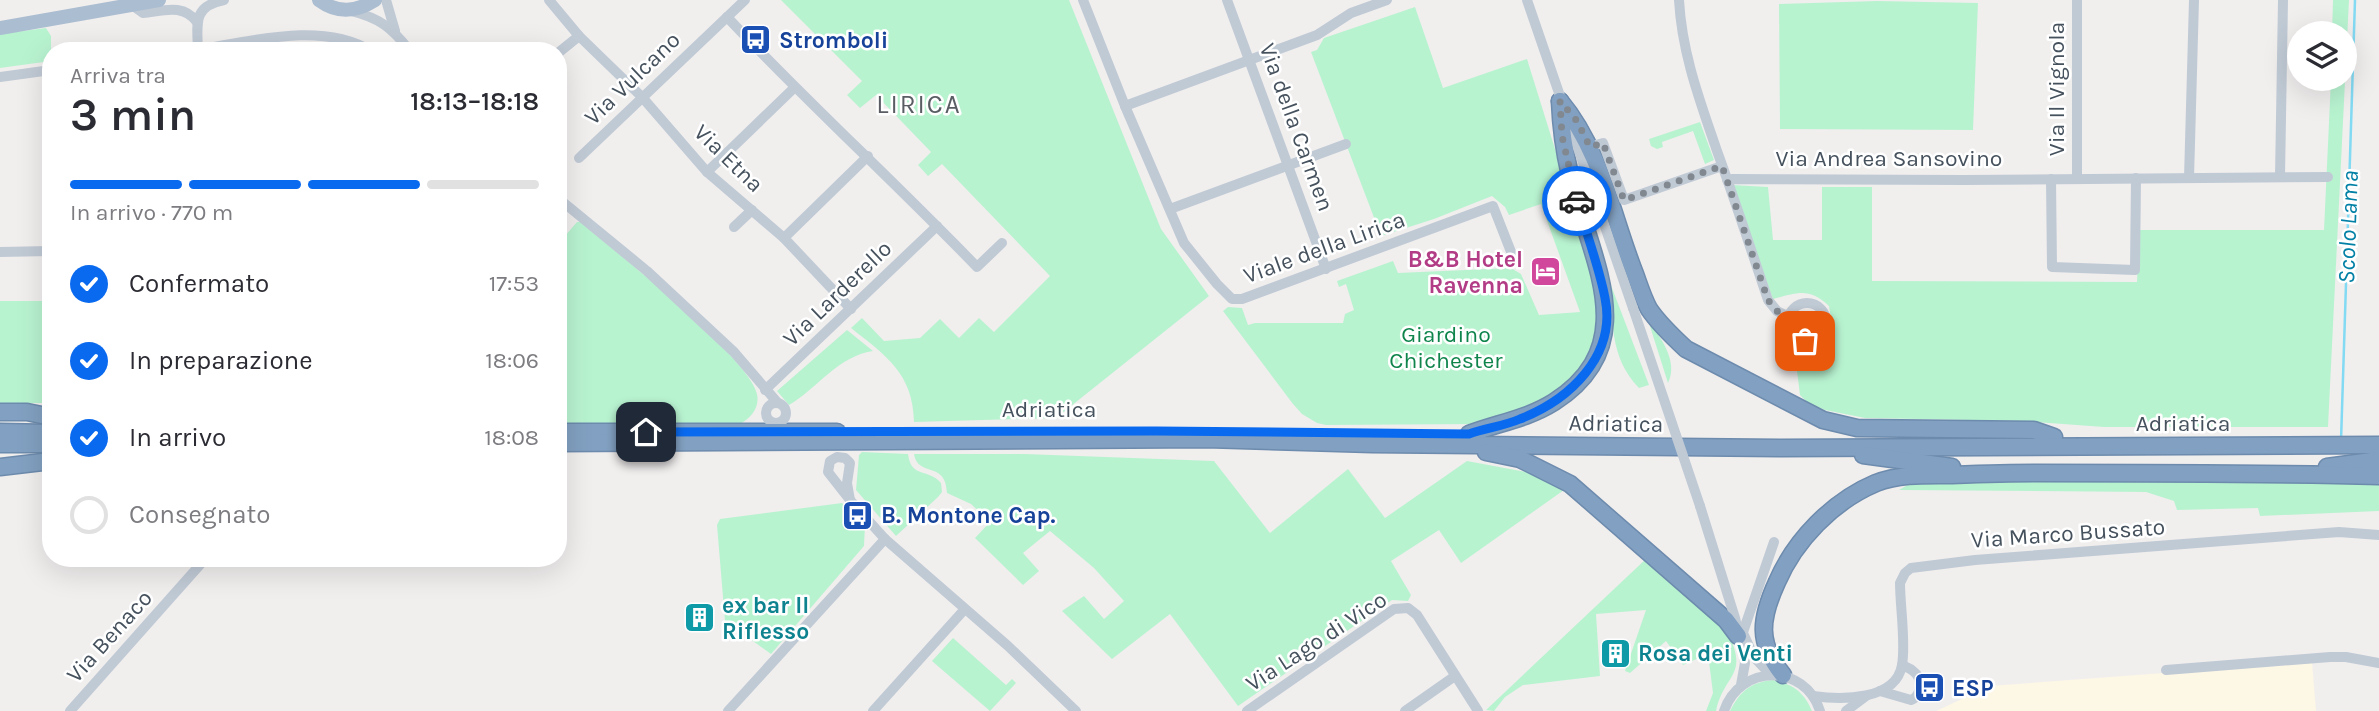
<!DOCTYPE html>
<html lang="it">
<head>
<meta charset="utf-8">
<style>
  :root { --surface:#fff; --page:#f7f7f7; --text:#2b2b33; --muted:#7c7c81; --line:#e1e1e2; --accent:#0a6aef }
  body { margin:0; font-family:Karla,sans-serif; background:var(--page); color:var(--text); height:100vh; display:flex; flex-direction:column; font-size:26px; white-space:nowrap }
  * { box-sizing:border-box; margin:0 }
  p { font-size:23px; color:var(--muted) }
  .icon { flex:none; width:38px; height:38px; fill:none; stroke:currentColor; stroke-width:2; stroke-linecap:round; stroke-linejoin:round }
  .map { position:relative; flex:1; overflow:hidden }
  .panel { position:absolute; left:42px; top:42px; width:525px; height:525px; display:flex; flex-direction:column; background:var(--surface); border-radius:28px; box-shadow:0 7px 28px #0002 }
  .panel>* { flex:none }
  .tools { position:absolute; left:2287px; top:21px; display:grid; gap:14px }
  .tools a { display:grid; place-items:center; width:70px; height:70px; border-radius:50%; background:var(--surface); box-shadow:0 7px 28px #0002; font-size:35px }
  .pin { position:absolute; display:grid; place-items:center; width:60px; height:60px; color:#fff; margin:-30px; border-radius:14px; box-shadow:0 4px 10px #0006 }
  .courier { position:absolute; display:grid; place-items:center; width:70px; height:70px; margin:-35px; border:5px solid #0a6aef; border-radius:50%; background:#fff; color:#222; box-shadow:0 2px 9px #0007 }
  .overview em { font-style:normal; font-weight:600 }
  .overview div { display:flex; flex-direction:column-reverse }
  .overview { display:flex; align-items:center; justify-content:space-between; height:119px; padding:0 28px }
  h1 { font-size:46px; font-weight:600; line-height:52px }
  .bar { display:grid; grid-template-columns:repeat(4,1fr); gap:10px 7px; align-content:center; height:84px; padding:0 28px }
  .bar i { height:9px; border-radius:5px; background:var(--line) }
  .bar .current { background:var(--accent) }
  .bar p { grid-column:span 4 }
  ol { padding:0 28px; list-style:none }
  li { display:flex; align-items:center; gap:21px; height:77px }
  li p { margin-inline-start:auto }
  li .icon { padding:7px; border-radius:50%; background:var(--accent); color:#fff; stroke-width:4 }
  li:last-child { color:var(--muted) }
  li i { width:38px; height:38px; border:4px solid var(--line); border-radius:50% }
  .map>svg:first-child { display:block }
  .commercial { fill:#fdf7e6 }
  .green { fill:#b8f3d0 }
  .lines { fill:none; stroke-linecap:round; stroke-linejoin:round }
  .stream { stroke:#82daf3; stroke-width:2.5 }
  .highway-casing { stroke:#6d8bad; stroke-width:19 }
  .minor { stroke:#c0cad5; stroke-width:10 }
  .major { stroke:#abbdd0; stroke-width:14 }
  .highway { stroke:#82a0c1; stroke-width:16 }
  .minor-bridge { stroke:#c0cad5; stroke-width:10 }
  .done { stroke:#818890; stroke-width:7; stroke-dasharray:0 12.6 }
  .route { stroke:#0a6aef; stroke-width:9 }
  .labels { text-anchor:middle; stroke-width:5; stroke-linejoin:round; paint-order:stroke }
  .transit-label { font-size:23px; font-weight:bold; fill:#164399; stroke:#fff; text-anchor:start }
  .street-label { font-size:23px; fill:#45515d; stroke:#fff }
  .hotel-label { font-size:23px; font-weight:bold; fill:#b23c85; stroke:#fff; text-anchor:end }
  .park-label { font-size:23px; fill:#0f854c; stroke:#fff }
  .culture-label { font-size:23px; font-weight:bold; fill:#0d838f; stroke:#fff; text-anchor:start }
  .water-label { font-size:24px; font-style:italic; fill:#0280a5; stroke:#fff }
  .quarter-label { font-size:26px; letter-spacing:2px; fill:#5a5e64; stroke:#fff }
</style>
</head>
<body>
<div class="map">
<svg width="2379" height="711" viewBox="0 0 2379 711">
  <rect width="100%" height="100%" fill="#f1eeee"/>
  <path class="commercial" d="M2312,662L2316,711H1936L1990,686Z"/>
  <g class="green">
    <path d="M781,0H1069L1161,229L1209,296L1056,418L914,422C913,373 886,356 851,328L862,318L884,341L920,338L940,319L959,338L979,318L994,332L1050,276L942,164L928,176L918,165L931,152L876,95L860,108L847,95L862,81Z"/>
    <path d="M2333,0H2349L2328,427H2104L2022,421L1865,418L1825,410L1808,403L1800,395L1794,347L1813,346L1826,337L1831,318L1829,306C1808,287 1798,293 1773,299L1732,185L1768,187L1773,240H1822V187H1872V281L2137,282L2139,230H2324L2331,79H2345V33H2332Z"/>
    <path d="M1877,1L1978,3L1973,130L1780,129L1779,4Z"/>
    <path d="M1415,7L1443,88L1527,59L1602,300L1599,330L1589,358L1573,379L1548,400L1481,424L1326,425L1317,423L1302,414L1293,404L1223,311L1228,307L1242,308L1248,325L1255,323H1343L1345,314L1354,310L1346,284L1339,287L1337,281L1393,261L1398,273L1511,268L1521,274L1539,315L1580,312L1541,204L1509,215L1505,207L1492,196L1434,219L1381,236L1311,52L1317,50L1324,38Z"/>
    <path d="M46,28L51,36V61L0,68V34Z"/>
    <path d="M1700,122L1714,160L1705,164L1693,131L1662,142L1663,147L1657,149L1651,146L1649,139Z"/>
    <path d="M577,222H580C614,250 749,357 757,394C760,408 751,418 740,424L558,425V244Z"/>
    <path d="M1609,280L1649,385L1639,388C1608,356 1614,320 1609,280Z"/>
    <rect x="0" y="301" width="51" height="102"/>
    <path d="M1648,320C1660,337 1679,361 1668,383Z"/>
    <path d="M847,330L873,351C838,356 818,388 789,405L777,391Z"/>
    <path d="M862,452L908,454C911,479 929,468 941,483L942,492L938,497L896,536L856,490L859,455Z"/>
    <path d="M914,454H1025L1214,461L1270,533L1348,469L1385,518L1467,461L1536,474L1564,490L1461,563L1439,530L1391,561L1411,595L1408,601L1392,600L1238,706L1170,614L1112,659L1062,611L1084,596L1104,619L1124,601L1094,568L1050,531L1023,553L1039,571L1023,585L975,538L990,522L971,504L947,493C946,460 918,478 914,454Z"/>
    <path d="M1966,477C2104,481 2241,479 2379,481V511L2260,516L2258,508L2177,510L2174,501L2146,492L1899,490L1919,478Z"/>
    <path d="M842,503L865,525L864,546L771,654L725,621L717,525L720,519Z"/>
    <path d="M1648,557L1726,630C1751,676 1724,673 1716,711H1706L1713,693L1708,654L1683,665L1666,641L1630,673L1625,671L1646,610L1596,614L1600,676L1523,685L1505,697L1494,711L1486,710Z"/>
    <path d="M953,638L1006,685L1012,679L1016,683L990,711L932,661Z"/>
    <path d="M1773,680C1793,684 1804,692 1812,711H1730C1740,691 1751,682 1773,680Z"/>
  </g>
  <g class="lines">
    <path class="stream" d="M2341,441L2355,0"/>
    <defs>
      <g id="highway">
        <path d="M1560,101C1601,150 1612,216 1635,274C1639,285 1643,298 1649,309C1659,324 1673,337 1686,349L1823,420L1857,428L2034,430L2054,437"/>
        <path d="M0,412H27L51,417"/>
        <path d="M0,432L51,433"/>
        <path d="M558,432H837"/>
        <path d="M1469,434C1498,423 1527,419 1554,402C1646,343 1589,257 1570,175C1564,150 1561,126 1560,101"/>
        <path d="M558,443L1207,439L1372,444L1781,448L2379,445"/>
        <path d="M0,444H51"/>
        <path d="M1486,452L1520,459L1570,484L1726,620L1738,636"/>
        <path d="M1863,455L1952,467"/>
        <path d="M0,467L51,461"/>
        <path d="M2327,467L2379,460"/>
        <path d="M1783,675C1757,643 1760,619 1777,582C1795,540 1833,501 1876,483C1899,474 1925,475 1949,475C1978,474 2006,473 2034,473C2149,473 2264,473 2379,476"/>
      </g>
    </defs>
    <use href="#highway" class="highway-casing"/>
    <g class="minor">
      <path d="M386,0L395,31"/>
      <path d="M549,0L579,36L642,97L707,172L784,238L851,309"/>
      <path d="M1083,0L1125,106L1184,243L1217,284L1232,299H1242L1493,206L1515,262"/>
      <path d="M1227,0L1326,269"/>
      <path d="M1527,0L1633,308"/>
      <path d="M1679,0C1682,54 1700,101 1717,151C1735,200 1751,250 1768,300L1777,311L1789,317"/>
      <path d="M132,5L143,13C163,11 183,3 197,22"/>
      <path d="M351,11C380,18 392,28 410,51"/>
      <path d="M727,17C808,103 895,182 977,267L1002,243"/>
      <path d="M198,50C197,23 193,6 224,0"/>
      <path d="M190,51C246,43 320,20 371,51"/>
      <path d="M558,53L579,36"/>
      <path d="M0,77L51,70"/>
      <path d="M1125,106L1317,35L1351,13L1387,0"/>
      <path d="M1589,147L1603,143L1624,200L1722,166"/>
      <path d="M579,158L745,0"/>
      <path d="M707,172L794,88"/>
      <path d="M2280,177L2283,0"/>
      <path d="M2077,178V0"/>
      <path d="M2189,178L2194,0"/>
      <path d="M2051,179L2052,267L2135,270L2136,178"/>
      <path d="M1727,180L1733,179L1964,180L2328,177"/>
      <path d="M558,198L647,271L734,352L777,402"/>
      <path d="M1170,209L1346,144"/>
      <path d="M734,227L752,210"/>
      <path d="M784,238L868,156"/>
      <path d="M0,252L51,251"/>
      <circle cx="1807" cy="322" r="19"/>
      <path d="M765,390L937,226"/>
      <circle cx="776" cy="413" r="10"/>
      <path d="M837,457L845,458L850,463L847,483L850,500L828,472L830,461Z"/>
      <path d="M850,500L885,539L1008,646L1076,711"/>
      <path d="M1700,506L1735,618L1743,651L1745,663L1741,685"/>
      <path d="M1743,632L1774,542"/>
      <path d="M1743,633L1754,657L1770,674"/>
      <path d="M2166,670L2330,657H2346L2379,663"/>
      <path d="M1880,691L1911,700C1922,696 1923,678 1913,671C1910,668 1906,667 1902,665"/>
      <path d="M1813,696C1841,700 1896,701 1902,665C1906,643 1900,606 1900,583L1905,573L1911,568L1975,560L2339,532L2379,535"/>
      <path d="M70,711L206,558"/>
      <path d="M728,711L885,539"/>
      <path d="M873,711L964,610"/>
      <path d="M1247,711L1394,609L1408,608L1417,615L1478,711"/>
      <path d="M1405,711L1455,676"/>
      <path d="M1724,711C1740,664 1805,663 1820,711"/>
      <path d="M1846,711L1866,696"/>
    </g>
    <g class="major">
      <path d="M319,0C338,14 356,12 375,0"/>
      <path d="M0,28L159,0"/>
    </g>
    <use href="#highway" class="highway"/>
    <path class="minor-bridge" d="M1633,308L1700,506"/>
  </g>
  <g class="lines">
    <path class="done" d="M1577,201L1562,136L1560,101L1577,121L1590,147L1603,143L1624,200L1722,166L1768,300L1777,311L1789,317L1791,333L1805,341"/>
    <path class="route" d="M646,432L1156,431L1469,434C1486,428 1504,426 1520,419C1569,400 1617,356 1605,298C1599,266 1586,233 1577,201"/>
  </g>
  <defs>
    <symbol id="bus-square" viewBox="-11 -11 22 22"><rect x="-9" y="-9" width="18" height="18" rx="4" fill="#1a4fb4" stroke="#fff"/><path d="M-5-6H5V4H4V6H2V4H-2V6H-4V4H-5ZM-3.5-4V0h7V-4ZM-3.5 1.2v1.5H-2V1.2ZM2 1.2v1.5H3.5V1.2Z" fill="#fff"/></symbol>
    <symbol id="hotel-square" viewBox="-11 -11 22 22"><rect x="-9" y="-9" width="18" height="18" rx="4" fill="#d1479c" stroke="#fff"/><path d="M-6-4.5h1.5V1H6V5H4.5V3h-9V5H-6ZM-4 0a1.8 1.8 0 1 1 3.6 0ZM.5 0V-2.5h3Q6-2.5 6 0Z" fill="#fff"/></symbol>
    <symbol id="building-square" viewBox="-11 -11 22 22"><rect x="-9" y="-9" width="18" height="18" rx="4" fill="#0f9aa8" stroke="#fff"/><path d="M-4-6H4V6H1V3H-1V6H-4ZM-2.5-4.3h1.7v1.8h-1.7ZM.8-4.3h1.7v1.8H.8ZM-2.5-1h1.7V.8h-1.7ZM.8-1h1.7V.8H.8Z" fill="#fff"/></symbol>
  </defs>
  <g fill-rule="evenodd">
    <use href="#bus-square" x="738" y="22" width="35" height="35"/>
    <use href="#hotel-square" x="1528" y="254" width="35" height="35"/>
    <use href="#bus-square" x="840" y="498" width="35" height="35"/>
    <use href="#building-square" x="682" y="600" width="35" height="35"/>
    <use href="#building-square" x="1598" y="636" width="35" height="35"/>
    <use href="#bus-square" x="1912" y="670" width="35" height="35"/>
  </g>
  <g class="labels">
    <g class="transit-label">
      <text x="779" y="48">Stromboli</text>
      <text x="881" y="523">B. Montone Cap.</text>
      <text x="1952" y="696">ESP</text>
    </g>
    <g class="street-label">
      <text transform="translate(632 78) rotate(-44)" y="8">Via Vulcano</text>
      <text transform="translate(2056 89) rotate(-90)" y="8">Via Il Vignola</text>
      <text transform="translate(1297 127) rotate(70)" y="8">Via della Carmen</text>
      <text transform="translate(729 158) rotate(44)" y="8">Via Etna</text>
      <text x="1889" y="166">Via Andrea Sansovino</text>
      <text transform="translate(1324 247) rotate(-20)" y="8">Viale della Lirica</text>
      <text transform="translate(837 293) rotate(-44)" y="8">Via Larderello</text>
      <text x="1049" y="417">Adriatica</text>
      <text transform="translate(1616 423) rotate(1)" y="8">Adriatica</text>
      <text x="2183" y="431">Adriatica</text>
      <text transform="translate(2068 533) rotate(-4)" y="8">Via Marco Bussato</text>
      <text transform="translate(109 636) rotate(-48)" y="8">Via Benaco</text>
      <text transform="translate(1316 641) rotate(-33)" y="8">Via Lago di Vico</text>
    </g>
    <g class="hotel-label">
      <text x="1523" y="267">B&amp;B Hotel<tspan x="1523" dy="26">Ravenna</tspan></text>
    </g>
    <g class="park-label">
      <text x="1446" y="342">Giardino<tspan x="1446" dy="26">Chichester</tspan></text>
    </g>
    <g class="culture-label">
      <text x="722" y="613">ex bar Il<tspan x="722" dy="26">Riflesso</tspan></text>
      <text x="1638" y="661">Rosa dei Venti</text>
    </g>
    <g class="water-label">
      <text transform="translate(2348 227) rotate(-88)" y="8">Scolo Lama</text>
    </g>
    <g class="quarter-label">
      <text x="919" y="113">LIRICA</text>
    </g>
  </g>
</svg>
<div class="tools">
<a><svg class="icon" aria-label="layers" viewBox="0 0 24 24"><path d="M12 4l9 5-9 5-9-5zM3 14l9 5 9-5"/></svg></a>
</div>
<div class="pin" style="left:1805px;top:341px;background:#ea580c"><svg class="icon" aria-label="bag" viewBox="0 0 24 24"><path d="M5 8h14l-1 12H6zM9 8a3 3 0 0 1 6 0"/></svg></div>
<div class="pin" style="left:646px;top:432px;background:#1f2937"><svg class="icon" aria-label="home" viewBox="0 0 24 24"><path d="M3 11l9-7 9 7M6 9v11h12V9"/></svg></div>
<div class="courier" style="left:1577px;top:201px"><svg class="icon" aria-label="car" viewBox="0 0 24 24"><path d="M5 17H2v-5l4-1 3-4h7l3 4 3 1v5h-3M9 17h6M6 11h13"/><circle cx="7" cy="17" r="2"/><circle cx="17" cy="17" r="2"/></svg></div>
<section class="panel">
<div class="overview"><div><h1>3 min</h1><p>Arriva tra</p></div><em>18:13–18:18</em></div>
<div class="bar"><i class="current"></i><i class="current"></i><i class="current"></i><i></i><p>In arrivo · 770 m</p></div>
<ol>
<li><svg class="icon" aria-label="check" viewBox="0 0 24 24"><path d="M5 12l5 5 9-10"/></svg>Confermato<p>17:53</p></li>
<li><svg class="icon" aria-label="check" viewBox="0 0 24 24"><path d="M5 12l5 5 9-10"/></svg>In preparazione<p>18:06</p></li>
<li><svg class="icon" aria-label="check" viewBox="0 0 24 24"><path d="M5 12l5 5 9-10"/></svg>In arrivo<p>18:08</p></li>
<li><i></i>Consegnato</li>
</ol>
</section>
</div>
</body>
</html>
